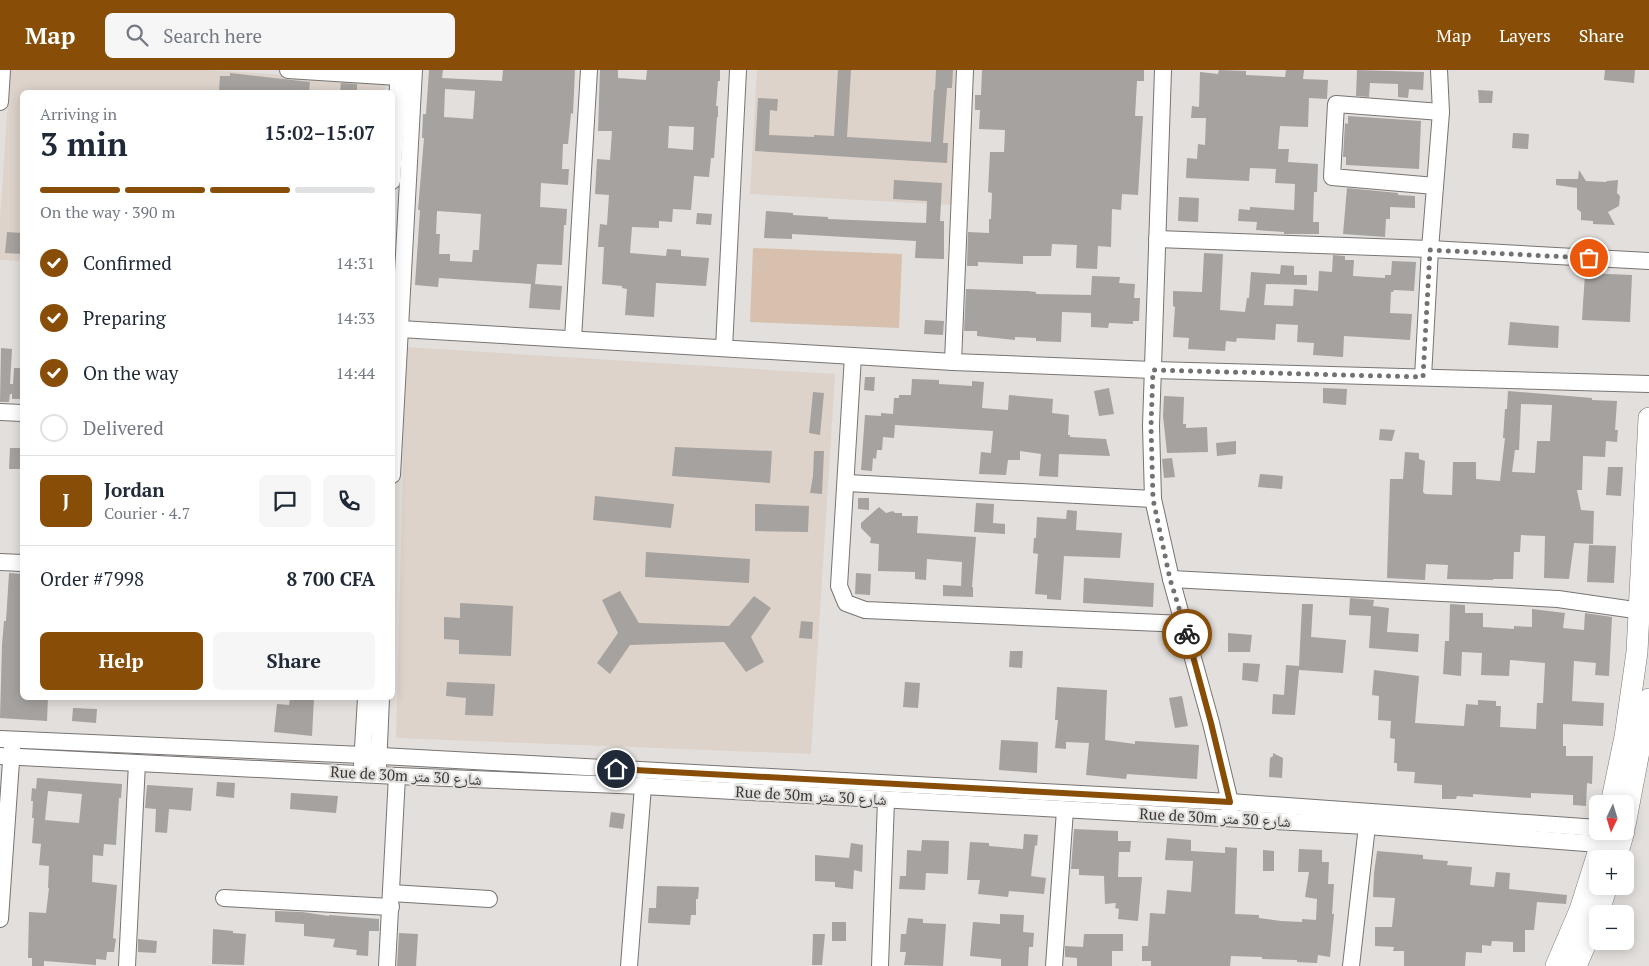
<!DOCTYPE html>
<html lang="en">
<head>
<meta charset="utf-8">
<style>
  :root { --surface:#fff; --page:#f6f6f7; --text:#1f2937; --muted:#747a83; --line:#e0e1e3; --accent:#884d07 }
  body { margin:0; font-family:"PT Serif","Noto Naskh Arabic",serif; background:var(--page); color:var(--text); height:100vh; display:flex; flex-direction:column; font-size:19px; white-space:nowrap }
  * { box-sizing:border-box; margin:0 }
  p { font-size:16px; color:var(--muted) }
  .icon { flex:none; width:28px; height:28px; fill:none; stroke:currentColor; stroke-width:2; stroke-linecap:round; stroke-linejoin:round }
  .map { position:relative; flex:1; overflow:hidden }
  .sheet { position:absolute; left:20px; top:20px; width:375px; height:610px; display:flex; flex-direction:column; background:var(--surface); border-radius:8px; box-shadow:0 2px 12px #0003 }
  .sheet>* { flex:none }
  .needle { width:32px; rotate:184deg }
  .buttons { position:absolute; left:1589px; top:725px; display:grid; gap:10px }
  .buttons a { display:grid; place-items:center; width:45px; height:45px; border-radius:8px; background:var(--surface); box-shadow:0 2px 12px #0003; font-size:25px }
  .pin { position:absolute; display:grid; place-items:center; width:42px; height:42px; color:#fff; margin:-21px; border:2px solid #fff; border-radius:50%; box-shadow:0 1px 5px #0007 }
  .courier { position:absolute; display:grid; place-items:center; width:50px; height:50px; margin:-25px; border:4px solid #884d07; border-radius:50%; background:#fff; color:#222; box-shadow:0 1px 6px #0007 }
  .overview em { font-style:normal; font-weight:600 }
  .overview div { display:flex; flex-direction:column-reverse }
  .overview { display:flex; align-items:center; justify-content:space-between; height:85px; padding:0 20px }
  h1 { font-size:32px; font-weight:600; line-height:38px }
  .bar { display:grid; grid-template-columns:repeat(4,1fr); gap:8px 5px; align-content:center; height:60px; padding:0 20px }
  .bar i { height:6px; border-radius:4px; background:var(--line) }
  .bar .selected { background:var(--accent) }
  .bar p { grid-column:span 4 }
  .line { display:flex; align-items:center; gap:12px; padding:0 20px; border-top:1px solid var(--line) }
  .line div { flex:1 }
  .round { display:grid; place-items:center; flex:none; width:52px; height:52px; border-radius:8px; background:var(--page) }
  ol { padding:0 20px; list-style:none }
  li { display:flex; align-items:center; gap:15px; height:55px }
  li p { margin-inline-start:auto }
  li .icon { padding:5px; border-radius:50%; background:var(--accent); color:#fff; stroke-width:4 }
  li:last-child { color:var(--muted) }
  li i { width:28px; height:28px; border:2px solid var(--line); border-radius:50% }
  .cta { display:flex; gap:10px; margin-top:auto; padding:10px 20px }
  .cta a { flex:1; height:58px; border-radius:8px; background:var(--accent); color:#fff; font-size:20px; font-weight:600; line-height:58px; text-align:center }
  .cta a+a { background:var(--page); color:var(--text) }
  header { display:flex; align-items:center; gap:30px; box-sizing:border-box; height:70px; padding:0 25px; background:var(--accent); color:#fff }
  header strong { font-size:24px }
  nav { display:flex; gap:28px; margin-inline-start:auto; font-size:18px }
  .search { width:350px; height:45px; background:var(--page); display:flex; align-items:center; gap:12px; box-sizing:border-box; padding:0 18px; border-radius:8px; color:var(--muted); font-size:19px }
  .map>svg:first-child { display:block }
  .built { fill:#ddd3cb }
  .green { fill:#d7c0ae }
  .building { fill:#a5a29f; fill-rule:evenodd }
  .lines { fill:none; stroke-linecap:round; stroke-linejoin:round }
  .minor-casing { stroke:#787472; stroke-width:18 }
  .major-casing { stroke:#787472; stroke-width:22 }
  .minor { stroke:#fff; stroke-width:16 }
  .major { stroke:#fff; stroke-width:21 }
  .done { stroke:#747271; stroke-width:5; stroke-dasharray:0 9 }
  .route { stroke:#884d07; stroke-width:6 }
  .labels { text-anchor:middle; stroke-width:4.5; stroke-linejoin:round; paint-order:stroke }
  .street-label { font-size:15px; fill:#393837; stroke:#e2dfdc }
</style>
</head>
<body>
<header>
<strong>Map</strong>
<div class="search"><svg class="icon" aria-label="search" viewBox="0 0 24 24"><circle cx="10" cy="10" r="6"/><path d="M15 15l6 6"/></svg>Search here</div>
<nav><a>Map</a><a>Layers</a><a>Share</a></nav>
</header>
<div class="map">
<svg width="1649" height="896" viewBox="0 0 1649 896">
  <rect width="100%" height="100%" fill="#e2dfdc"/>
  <g class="built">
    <path d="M10,0H208L386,12L385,22H22V191L0,190V150Z"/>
    <path d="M757,0H958L951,135L750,124Z"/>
    <path d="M406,277L835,304L811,684L396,668Z"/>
  </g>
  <path class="green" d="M753,178L902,184L899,258L750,252Z"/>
  <g class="building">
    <path d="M429,0H443L442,8L502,11L503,0H575L573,44L571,43L568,74H563L562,99H569L568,115L541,113L540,137L567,139L566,155H564L562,195L537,194L535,214L562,216L560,240L529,238L531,214L439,208L438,217L415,215L420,140H418L424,68H422L423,44H426ZM445,19L475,21L473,49L444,47ZM437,141L481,144L479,180H473L472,192L450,191V184H439L440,164H436Z"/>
    <path d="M600,0H618V8L646,10L647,0H720V11H718L716,36H718V47H717L714,88H711L709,107L694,106L691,140L673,139L672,152L659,151V158L632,157L630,183L666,186L667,179L681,180V186L709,188L706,216L656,213L654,247L625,245L627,219L622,218V216L602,214L604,177H598L600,154L607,155L609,125L595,124L597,89L610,90L612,61H598ZM669,56L694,57L693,80L668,78Z"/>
    <path d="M838,0H851L847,67L931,72L934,20H935L936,0H953L952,18H947L943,73H948L947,93L755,81L758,28L778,29L777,41L770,40L769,65L814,67V65L834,66Z"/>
    <path d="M982,0H1144V11H1137L1135,46H1143L1138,125L1122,124L1121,140L1112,139L1111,177L1098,176L1097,199L1076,198L1077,175L1052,174L1051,186H1023V194L978,192V196H967L968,162L989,163V149H991L992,123L988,122L990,82H1004L1005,60L979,59L980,40H975V25H981Z"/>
    <path d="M1219,0L1246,1V5L1285,7L1286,0H1304L1303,9L1328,10L1327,29L1309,28L1308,57L1280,56L1278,79H1289L1288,92L1318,94L1317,122H1314L1313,152H1319V164H1284V162L1256,160L1257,152L1238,151L1239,139L1250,140V137L1294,140L1295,114L1275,113L1276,99L1250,98L1249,111L1186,108L1187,88L1197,89L1198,74L1205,75L1206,48H1191L1192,36L1199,37L1200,2L1218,4Z"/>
    <path d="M1357,0L1424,2L1423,20L1409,19L1408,28L1398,27V14L1370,13L1369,27L1356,26Z"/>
    <path d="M1605,0H1635L1634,13L1604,10Z"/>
    <path d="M230,3L310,12L309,22H219L220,6H230Z"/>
    <path d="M341,13L357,14V22H340Z"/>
    <path d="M1478,20L1493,21L1492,33H1479Z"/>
    <path d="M1348,46L1421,51L1419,99L1346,95V87H1343L1345,53L1348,54Z"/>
    <path d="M1513,63L1529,64L1528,79L1512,78Z"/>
    <path d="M1579,100L1586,111L1606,112L1607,111L1618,110L1617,123L1620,126L1619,136L1608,142L1615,155L1593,154V151L1581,150V142L1577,139V118L1556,115V109H1578Z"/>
    <path d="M894,110L942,113L940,151H944V189L915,188L916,171L792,164V169L764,168L766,141L793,143V145L828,147V149L926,153L927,131L893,129Z"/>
    <path d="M1347,118L1398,123V125L1415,126V138L1390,137V149H1386L1385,167L1343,164Z"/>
    <path d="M1179,127L1199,128L1198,152L1178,151Z"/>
    <path d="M697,143L712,144L711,155L696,154Z"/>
    <path d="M7,162L22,163V184L5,183Z"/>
    <path d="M1204,183L1223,184L1220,240L1245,242L1247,228H1249L1251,202L1280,204L1281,195L1294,196V205H1307V215L1266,214L1264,235L1293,236L1294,219L1318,221L1319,201L1332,202L1333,185L1345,186V190H1354L1353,206L1385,208V205H1391L1392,191L1416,192L1414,221L1394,220L1393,222H1391L1390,243L1412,244L1410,270L1344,266L1343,287L1313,285L1314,273L1297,272L1298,255L1276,254L1275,270L1237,268L1236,272L1226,271L1225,281L1188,279L1189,268L1173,267L1175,237L1173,236V221L1202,222Z"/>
    <path d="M1585,203L1632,205L1630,252L1582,250Z"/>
    <path d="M1092,206L1120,207L1119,213L1135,214L1134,228H1140L1139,251H1133V254L1109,253L1108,258L1091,257V243L1062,242L1061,272L1036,271V268L1015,267V270L977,266V261H964L966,219L1027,221L1036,222V224L1091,225Z"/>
    <path d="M925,250L944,251L943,265L924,264Z"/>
    <path d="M1510,252L1559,256L1558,278L1508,275Z"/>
    <path d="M1,278L12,279L10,314H13L14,298H22V329H12V324H10L9,332H0Z"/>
    <path d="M865,307H875L874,321L864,320Z"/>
    <path d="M912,309L939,310V314L972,316V311L984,312L982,338L1008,340L1009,325L1053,329L1052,343L1069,345L1068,365H1070V367L1106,369L1110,386L1059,384L1058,407L1039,406L1041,384L1020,381V390H1008L1006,405L979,404L981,382L991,383L993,361L895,355L894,368L883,367L882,380H877L876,389L873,388L872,401L861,400L865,345L881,346V343L893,344L894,328H899V325H911Z"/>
    <path d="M1109,318L1114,344L1099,346L1094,321Z"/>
    <path d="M1323,318L1347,319L1346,335L1323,333Z"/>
    <path d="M1508,321L1592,328V330L1617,331L1615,360H1618L1617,372L1606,371L1605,387L1583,386L1582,420H1577L1581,440L1594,441L1593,474L1574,473L1569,509L1544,508L1545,466L1521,465L1520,482H1514L1513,509H1493V510L1447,509L1448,495L1426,494L1425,510L1387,508L1390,409H1403L1405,382L1419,383V389L1425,391L1423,422L1425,424L1452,425L1453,392H1476V409L1500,411L1505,368H1503L1505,339H1507ZM1521,334L1552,335L1550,371H1537L1535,403L1512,402L1515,380H1519Z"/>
    <path d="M813,322L824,323L820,365L809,363Z"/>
    <path d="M1164,326L1184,327L1183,354H1186V358L1207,357L1208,382L1167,383L1163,346Z"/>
    <path d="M1380,359L1395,360L1392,371L1379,370Z"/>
    <path d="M1236,371V384L1217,386L1216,373Z"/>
    <path d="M675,377L772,381L770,413L672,406Z"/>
    <path d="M10,378H22V399H9Z"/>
    <path d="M814,381H824L822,424L810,423L813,406Z"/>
    <path d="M1172,388L1175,407L1164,408L1162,389Z"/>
    <path d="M1608,397H1623L1621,426L1606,425Z"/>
    <path d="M1260,404L1283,406L1282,419L1258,417Z"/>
    <path d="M595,426L674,434L671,458L593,450Z"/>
    <path d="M858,428H869V440L858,439Z"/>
    <path d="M976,433L994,434L993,453L1005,454V464L974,462Z"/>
    <path d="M755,434L809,436L808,462L755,461Z"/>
    <path d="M879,437L886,443L893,441L895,443H902V446H918L917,463L976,467L972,517H973V527L943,526V515L961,516L962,492L927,489L926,510L915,509V502L878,501L879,474L870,473L871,468L861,458V453Z"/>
    <path d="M1067,440L1077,441L1076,460L1122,463L1120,488L1064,486L1061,530L1047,529V525L1035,524L1038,484L1033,483L1034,468H1036L1037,447L1066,449Z"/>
    <path d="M1589,475L1616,476L1614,513L1587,512Z"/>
    <path d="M646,482L750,489L749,513L645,507Z"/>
    <path d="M9,503L22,504V552L20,576H22V628H48L47,651L0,648L2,575L4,551H6Z"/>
    <path d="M856,503L871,504L870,525L855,524Z"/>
    <path d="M1084,508L1154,513L1153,537L1083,533Z"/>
    <path d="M620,521L639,553L729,556L754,526L771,538L751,567L764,592L746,602L724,572L630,575L610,604L597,593L618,563L602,530Z"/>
    <path d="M1350,528L1374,530L1373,536L1389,538L1387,562L1419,564L1418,582L1369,578L1371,546L1349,545Z"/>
    <path d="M460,533L513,536L511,586L459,584V570L444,569V547L460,548Z"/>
    <path d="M1302,534H1313L1311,567L1346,570L1343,603L1299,600L1295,645L1272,644L1273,624L1284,625L1286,595L1299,596Z"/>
    <path d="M1450,534L1465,535V543H1483V557L1514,559V556L1532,557V539L1565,543L1563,558L1584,560L1585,543L1612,547L1609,606L1595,605L1596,593L1574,591L1572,631L1604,633L1603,656L1563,654V676H1566V686H1593L1592,714L1587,713L1586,736L1573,735V725L1531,723V728L1473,724V727L1457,726L1456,729H1442V715L1414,713L1415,702L1397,701V693H1394L1395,669L1390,668L1391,651L1378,650L1379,626L1372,625L1374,600L1419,606L1415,653L1464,656L1466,634L1478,635V630L1496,631V636H1501L1500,657L1536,659L1537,633H1543L1545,593L1510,590L1509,606L1481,605L1482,583L1462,582L1461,606L1443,604L1445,571H1449Z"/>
    <path d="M801,551L813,552L812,569L799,568Z"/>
    <path d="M1228,563L1252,565L1250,582H1228Z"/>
    <path d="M1010,581H1023L1022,598L1009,597Z"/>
    <path d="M1243,593L1260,594L1258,612L1242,610Z"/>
    <path d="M447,612L495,614L493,646L465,645L466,628L446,626Z"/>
    <path d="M905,612L920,613L918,638L903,637Z"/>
    <path d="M1057,617L1107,620L1105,670L1135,674V671L1199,675L1197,709L1127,704L1126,709L1086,705L1089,673L1066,672V679L1055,678L1058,650H1055Z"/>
    <path d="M1182,626L1188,656L1175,658L1169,628Z"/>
    <path d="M290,628H314L312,666L274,662L277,634L289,635Z"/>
    <path d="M73,638L97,639L96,653L72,651Z"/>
    <path d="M1001,670L1038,672L1037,703L999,700Z"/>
    <path d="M1273,683L1283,688L1282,708L1269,707L1270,688L1273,686Z"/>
    <path d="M37,708L122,714L121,728H119L116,775L104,774L103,786L93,785L92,812L117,815L113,868L116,869L114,882H107L106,890L96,889V895L44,891V896H32V888H28L29,842L46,843L49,818H48L49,796L39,795L41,774L32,773L34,748H32L33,731H31L32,718L36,719ZM48,721L82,724L79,753L45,750Z"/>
    <path d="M217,712L235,713L234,728L216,726Z"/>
    <path d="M147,715L193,718L191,741L169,739L167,763L155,762L156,739L145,738Z"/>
    <path d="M291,723L338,726L336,743L290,739Z"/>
    <path d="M611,742L625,744L623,759L609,757Z"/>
    <path d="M1074,759L1118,761V771H1131L1130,782H1119L1118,807H1142L1138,851L1118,849L1119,839L1115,838L1116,833L1105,834L1104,806L1079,805V799H1071Z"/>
    <path d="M1024,764L1038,765L1037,776L1035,775L1031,806L1046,808L1044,824L1009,821L1008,827L978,824L980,810H967L970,772L989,773V776L1023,779Z"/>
    <path d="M1167,768L1191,770V781L1225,783V777L1237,778L1235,844L1259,845V848L1281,851L1302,852V849L1316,850L1317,829L1305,827L1309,802H1298L1299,779L1322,780V792H1329L1328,814H1334L1332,844H1334L1330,887L1318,885L1317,893L1297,892V890L1262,889V887L1231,886L1230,896H1151V891H1142V876H1148L1150,843L1165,844L1167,820L1191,822L1193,791L1165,790Z"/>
    <path d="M922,770L949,771L948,804L926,803L925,820L899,819L900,806H906L907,780L921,781Z"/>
    <path d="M851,773L863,775L862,802L854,800L853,819L835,817V812L815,811V785L849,788Z"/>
    <path d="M1263,780L1274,781V801H1263Z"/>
    <path d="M1377,781L1423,785V789L1448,791L1447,795L1472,797L1470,815L1494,817L1496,802L1510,803L1509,819L1567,825L1566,834L1537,832L1534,860H1525V882H1513V872L1492,871L1491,876L1482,875V883L1466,882L1465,896H1404V881H1393L1394,877L1375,876V857H1392L1395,828L1373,827L1374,803Z"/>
    <path d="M657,816L699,817L698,829H696V845H691L690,855L648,853L649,838H656Z"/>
    <path d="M275,841L302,842L329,846V845L379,849V861H369L368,886L356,885L357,880L333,877L335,869L304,866V854L275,852Z"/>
    <path d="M1000,844L1024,845L1023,862L1034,863L1033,877H1029L1028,896H1001V889L970,886L973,852L1000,854Z"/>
    <path d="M908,848L923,849V853L946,854L943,896L904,895L906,882H900L901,864H906Z"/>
    <rect x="832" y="852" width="14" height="19"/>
    <path d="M213,859L233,861V863L246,864L244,895L212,894Z"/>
    <path d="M399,863L418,864L416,896H397Z"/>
    <path d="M813,864H825L822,895H812Z"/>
    <path d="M1084,864H1123V881H1112V896H1077V888L1065,887V876L1083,877Z"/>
    <path d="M138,869L157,871L156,883L138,882Z"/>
  </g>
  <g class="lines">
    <defs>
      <g id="minor">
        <path d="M288,0L398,7"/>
        <path d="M1163,0L1151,356L1153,429L1171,509L1211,653L1230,732V740"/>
        <path d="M0,32L2,0"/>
        <path d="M392,111L399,0"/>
        <path d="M1435,116L1332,107L1336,34L1441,42"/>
        <path d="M1157,169L1430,179L1649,191"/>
        <path d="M400,259L953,292L1153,300L1649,314"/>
        <path d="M573,269L589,0"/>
        <path d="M724,278L738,0"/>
        <path d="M853,286L839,516L846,533L865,540L1184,554"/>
        <path d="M953,292L965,0"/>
        <path d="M1423,307L1430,179L1441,42L1439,0"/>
        <path d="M0,342L22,343"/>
        <path d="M392,405L414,0"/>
        <path d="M847,413L1153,429"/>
        <path d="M0,492L22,493"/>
        <path d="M1171,509L1558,529L1649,542"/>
        <path d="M0,669L363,685L1230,732L1598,758"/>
        <path d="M0,686L397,706L643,716L1367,756L1611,775"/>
        <path d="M362,695L366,628"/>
        <path d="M378,698L381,628"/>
        <path d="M391,823L489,829"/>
        <path d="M224,828L391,837"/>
        <path d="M0,849L12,677"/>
        <path d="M127,896L137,693"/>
        <path d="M387,896L397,706"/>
        <path d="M629,896L643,716"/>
        <path d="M880,896L886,730"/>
        <path d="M1054,896L1065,740"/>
        <path d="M1351,896L1367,756"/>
      </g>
      <g id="major">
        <path d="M1611,734L1625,667L1637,582L1649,348"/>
        <path d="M1625,755L1649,629"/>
        <path d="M1616,789L1624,761"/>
        <path d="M1598,844L1607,816"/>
        <path d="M1556,896L1580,840L1605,761"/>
        <path d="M1576,896L1598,845"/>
      </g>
    </defs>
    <use href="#minor" class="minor-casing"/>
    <use href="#major" class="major-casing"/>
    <use href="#minor" class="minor"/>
    <use href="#major" class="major"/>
  </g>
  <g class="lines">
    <path class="done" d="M1187,564L1170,509L1153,429L1151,356L1153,300L1423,307L1430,180L1589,188"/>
    <path class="route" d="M616,699L1230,732L1211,653L1187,564"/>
  </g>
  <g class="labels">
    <g class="street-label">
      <text transform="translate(406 706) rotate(3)" y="5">Rue de 30m شارع 30 متر</text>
      <text transform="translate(811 726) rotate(3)" y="5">Rue de 30m شارع 30 متر</text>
      <text transform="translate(1215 748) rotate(3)" y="5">Rue de 30m شارع 30 متر</text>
    </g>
  </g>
</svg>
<div class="buttons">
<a><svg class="needle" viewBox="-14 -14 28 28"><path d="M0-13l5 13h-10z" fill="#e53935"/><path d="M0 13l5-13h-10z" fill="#747a83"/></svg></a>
<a>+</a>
<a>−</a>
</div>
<div class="pin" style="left:1589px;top:188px;background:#ea580c"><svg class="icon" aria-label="bag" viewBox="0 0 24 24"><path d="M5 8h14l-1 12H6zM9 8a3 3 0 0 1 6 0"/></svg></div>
<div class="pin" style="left:616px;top:699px;background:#1f2937"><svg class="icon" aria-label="home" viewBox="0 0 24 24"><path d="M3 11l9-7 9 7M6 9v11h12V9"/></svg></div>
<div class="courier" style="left:1187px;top:564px"><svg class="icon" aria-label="bike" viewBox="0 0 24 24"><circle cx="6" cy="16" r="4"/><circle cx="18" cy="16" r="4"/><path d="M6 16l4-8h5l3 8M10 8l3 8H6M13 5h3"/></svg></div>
<section class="sheet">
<div class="overview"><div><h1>3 min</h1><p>Arriving in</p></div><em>15:02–15:07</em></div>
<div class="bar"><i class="selected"></i><i class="selected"></i><i class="selected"></i><i></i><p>On the way · 390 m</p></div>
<ol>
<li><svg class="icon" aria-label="check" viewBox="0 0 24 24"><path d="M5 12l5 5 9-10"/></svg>Confirmed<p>14:31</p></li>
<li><svg class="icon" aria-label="check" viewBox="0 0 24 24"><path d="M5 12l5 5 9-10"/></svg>Preparing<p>14:33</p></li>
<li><svg class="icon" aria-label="check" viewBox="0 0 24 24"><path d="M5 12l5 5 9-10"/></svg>On the way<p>14:44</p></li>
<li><i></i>Delivered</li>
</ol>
<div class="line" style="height:90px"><b class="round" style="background:var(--accent);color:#fff">J</b><div><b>Jordan</b><p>Courier · 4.7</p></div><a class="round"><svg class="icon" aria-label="chat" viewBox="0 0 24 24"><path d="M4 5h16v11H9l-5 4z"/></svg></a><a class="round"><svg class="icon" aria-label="phone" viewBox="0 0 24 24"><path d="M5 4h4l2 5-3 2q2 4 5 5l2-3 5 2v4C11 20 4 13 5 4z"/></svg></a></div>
<div class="line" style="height:65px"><div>Order #7998</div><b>8 700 CFA</b></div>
<div class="cta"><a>Help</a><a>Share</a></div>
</section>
</div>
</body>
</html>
